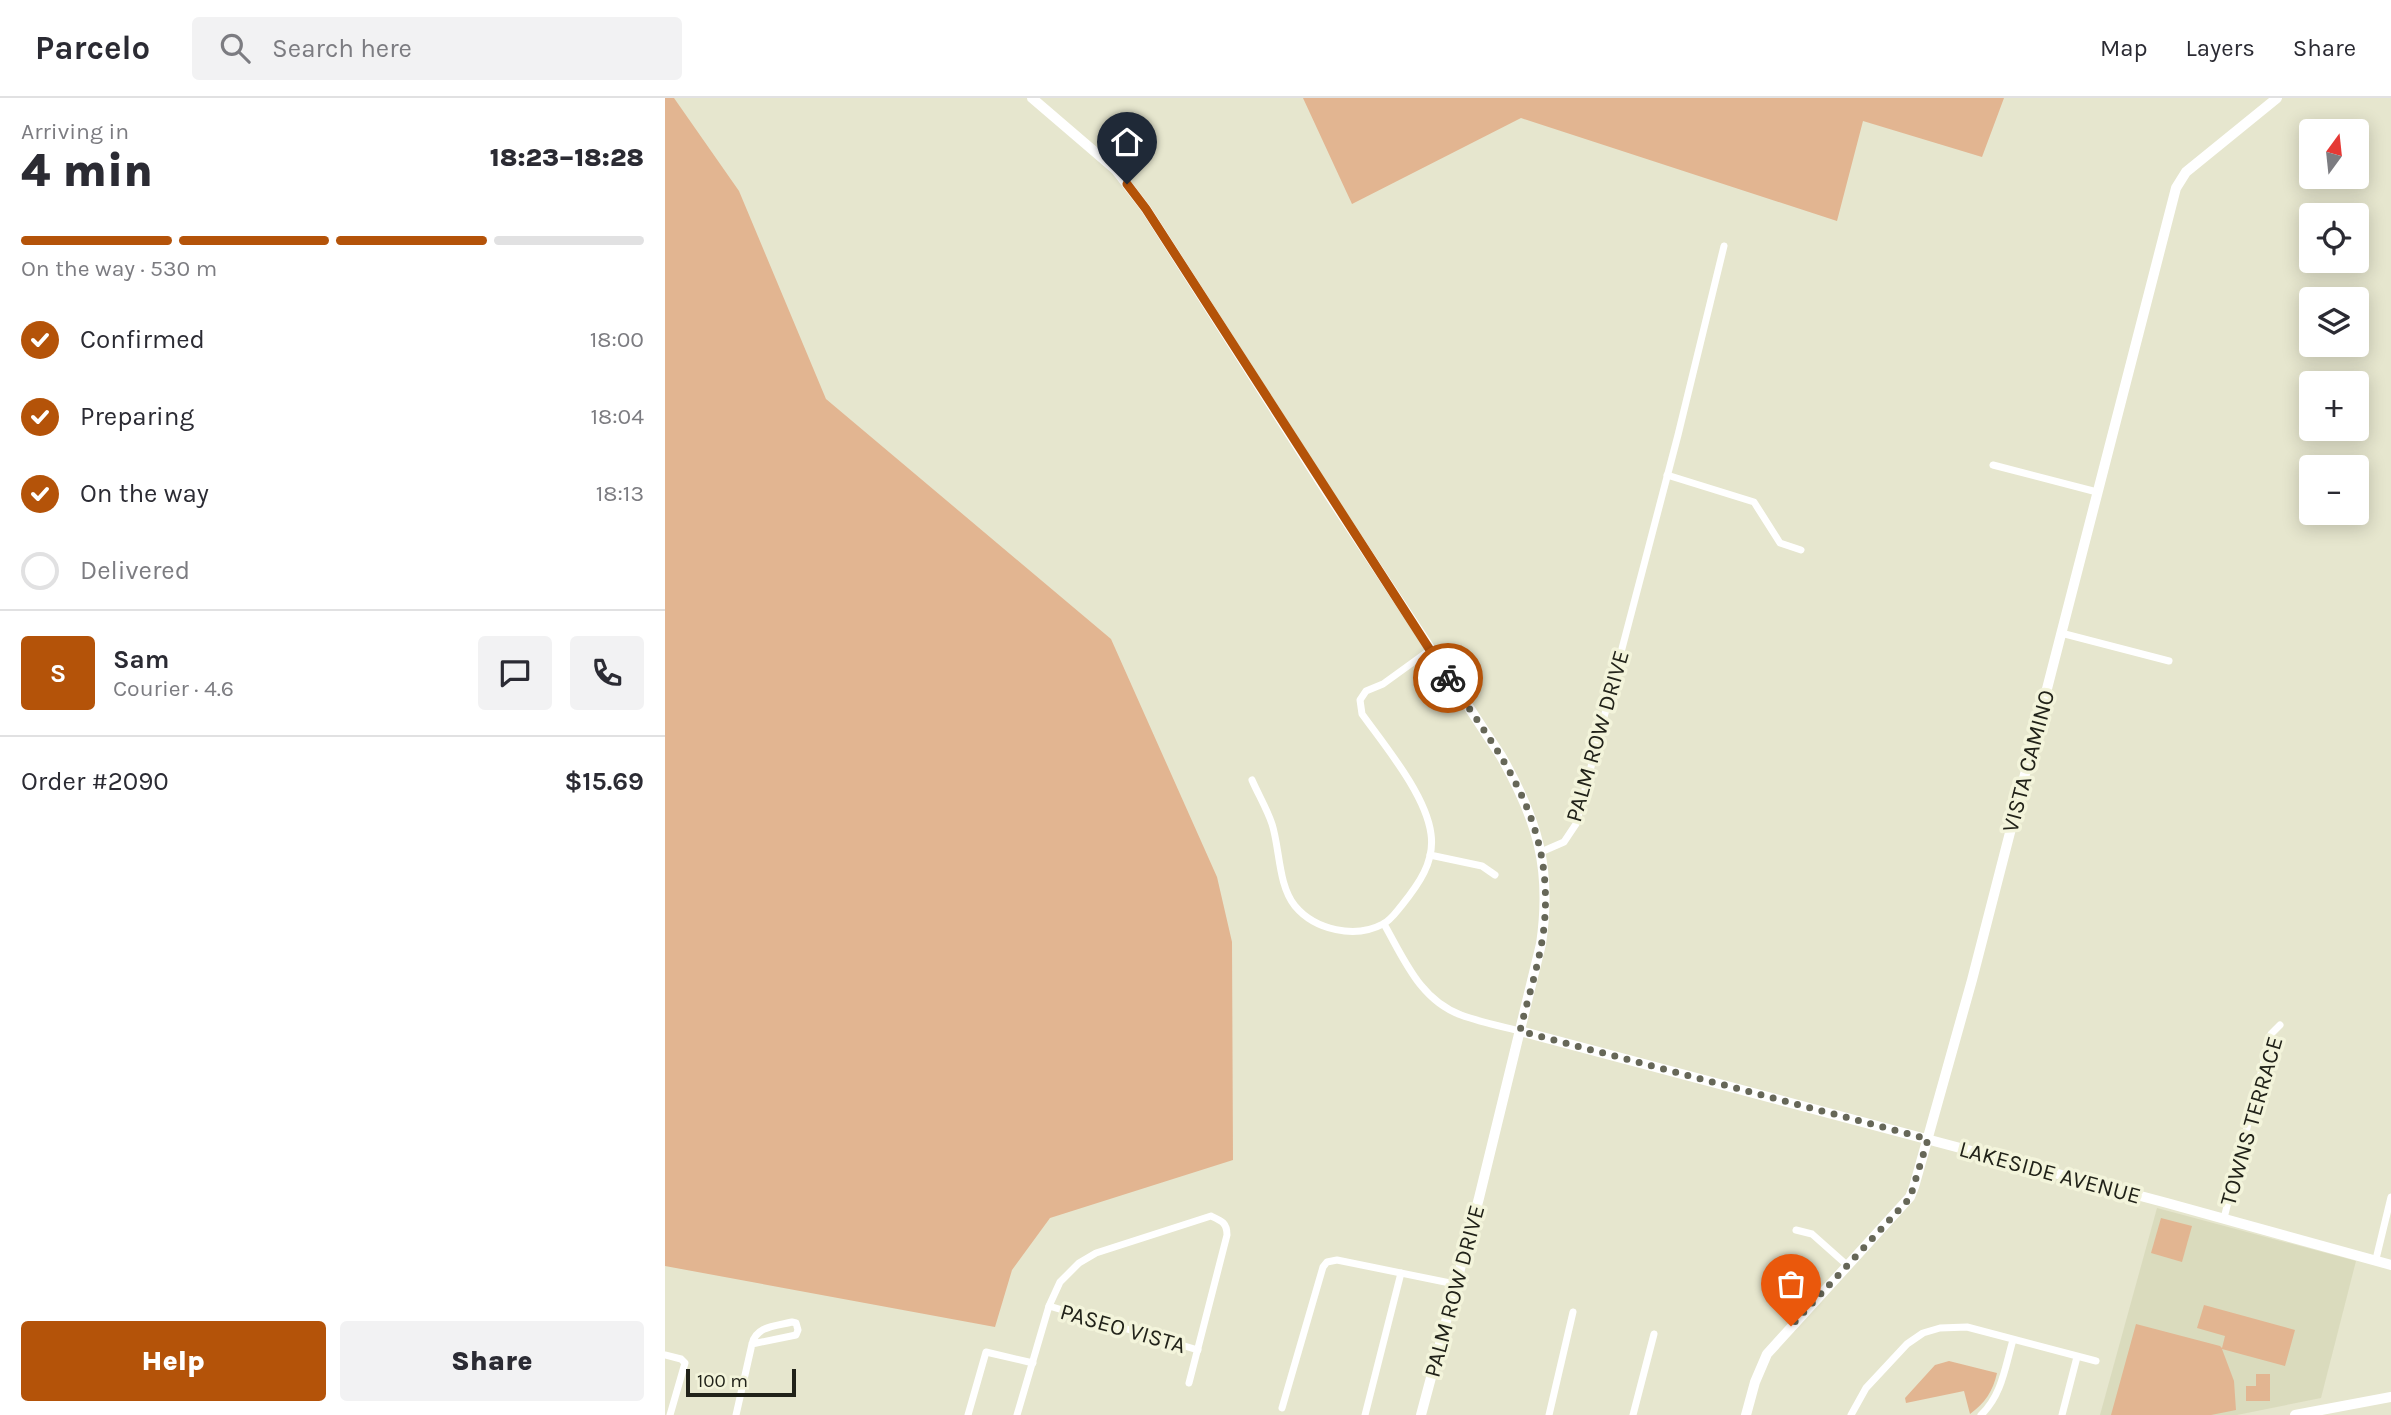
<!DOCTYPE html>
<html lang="en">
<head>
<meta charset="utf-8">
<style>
  :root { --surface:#fff; --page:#f2f2f3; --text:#2b2b33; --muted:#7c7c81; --line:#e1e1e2; --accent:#b45309 }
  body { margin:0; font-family:Karla,sans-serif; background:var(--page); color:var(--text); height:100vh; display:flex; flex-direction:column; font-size:26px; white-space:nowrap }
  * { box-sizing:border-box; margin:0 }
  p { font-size:23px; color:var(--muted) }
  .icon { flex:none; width:38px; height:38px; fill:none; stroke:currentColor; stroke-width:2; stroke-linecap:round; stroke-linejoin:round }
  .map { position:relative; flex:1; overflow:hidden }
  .drawer { display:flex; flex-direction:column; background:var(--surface); width:665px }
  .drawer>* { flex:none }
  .needle { width:46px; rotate:15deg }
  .buttons { position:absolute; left:1634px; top:21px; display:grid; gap:14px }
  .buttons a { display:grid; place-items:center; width:70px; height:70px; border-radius:7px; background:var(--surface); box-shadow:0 4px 18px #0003; font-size:35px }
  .scale { position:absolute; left:21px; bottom:18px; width:110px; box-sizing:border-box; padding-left:7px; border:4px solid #212219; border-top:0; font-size:19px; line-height:24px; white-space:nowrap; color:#212219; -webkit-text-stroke:5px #f3f4db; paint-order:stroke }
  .pin { position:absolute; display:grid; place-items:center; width:60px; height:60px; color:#fff; margin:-72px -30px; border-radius:50% 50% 50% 0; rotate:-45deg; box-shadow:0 0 7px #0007 }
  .pin .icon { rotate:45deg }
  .courier { position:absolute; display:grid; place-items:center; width:70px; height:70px; margin:-35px; border:5px solid #b45309; border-radius:50%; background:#fff; color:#222; box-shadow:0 2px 9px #0007 }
  .overview em { font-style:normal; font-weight:800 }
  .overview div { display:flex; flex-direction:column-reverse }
  .overview { display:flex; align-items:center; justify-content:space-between; height:119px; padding:0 21px }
  h1 { font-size:46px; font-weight:800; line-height:52px }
  .bar { display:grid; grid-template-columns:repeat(4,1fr); gap:10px 7px; align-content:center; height:84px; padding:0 21px }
  .bar i { height:9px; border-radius:5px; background:var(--line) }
  .bar .current { background:var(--accent) }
  .bar p { grid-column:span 4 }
  .line { display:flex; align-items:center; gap:18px; padding:0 21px; border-top:2px solid var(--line) }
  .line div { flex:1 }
  .round { display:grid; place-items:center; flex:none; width:74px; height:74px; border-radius:7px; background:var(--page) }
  ol { padding:0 21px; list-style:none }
  li { display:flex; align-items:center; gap:21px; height:77px }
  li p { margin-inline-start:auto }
  li .icon { padding:7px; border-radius:50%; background:var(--accent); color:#fff; stroke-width:4 }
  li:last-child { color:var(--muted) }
  li i { width:38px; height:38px; border:4px solid var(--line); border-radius:50% }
  .action { display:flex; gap:14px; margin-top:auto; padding:14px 21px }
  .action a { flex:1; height:80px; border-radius:7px; background:var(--accent); color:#fff; font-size:28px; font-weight:800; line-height:80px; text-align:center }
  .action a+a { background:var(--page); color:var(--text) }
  header { display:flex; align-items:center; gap:42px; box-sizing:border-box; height:98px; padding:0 35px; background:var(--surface); border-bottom:2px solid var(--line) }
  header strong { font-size:33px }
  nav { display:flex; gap:38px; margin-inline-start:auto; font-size:24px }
  .search { width:490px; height:63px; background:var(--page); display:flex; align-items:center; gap:18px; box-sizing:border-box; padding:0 24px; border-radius:7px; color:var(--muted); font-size:26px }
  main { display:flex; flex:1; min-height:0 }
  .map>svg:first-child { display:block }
  .built { fill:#dadbbd }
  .green { fill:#e2b591 }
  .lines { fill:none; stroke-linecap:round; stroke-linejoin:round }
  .street { stroke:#fff; stroke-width:7 }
  .secondary { stroke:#fff; stroke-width:10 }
  .done { stroke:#666758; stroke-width:7; stroke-dasharray:0 12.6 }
  .route { stroke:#b45309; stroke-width:9 }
  .labels { text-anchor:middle; stroke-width:7; stroke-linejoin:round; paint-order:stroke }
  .street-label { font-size:23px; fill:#212219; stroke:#f3f4db }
</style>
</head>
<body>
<header>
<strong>Parcelo</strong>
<div class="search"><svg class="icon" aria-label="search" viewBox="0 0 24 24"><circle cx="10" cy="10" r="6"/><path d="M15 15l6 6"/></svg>Search here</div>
<nav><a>Map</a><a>Layers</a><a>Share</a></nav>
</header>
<main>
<section class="drawer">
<div class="overview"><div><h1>4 min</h1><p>Arriving in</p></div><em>18:23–18:28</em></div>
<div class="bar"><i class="current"></i><i class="current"></i><i class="current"></i><i></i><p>On the way · 530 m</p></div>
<ol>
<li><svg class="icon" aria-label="check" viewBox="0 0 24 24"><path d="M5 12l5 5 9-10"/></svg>Confirmed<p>18:00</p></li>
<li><svg class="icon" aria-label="check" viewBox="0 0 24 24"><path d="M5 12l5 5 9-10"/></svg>Preparing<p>18:04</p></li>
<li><svg class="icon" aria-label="check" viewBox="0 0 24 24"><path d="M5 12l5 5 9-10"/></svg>On the way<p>18:13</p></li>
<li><i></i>Delivered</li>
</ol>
<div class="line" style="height:126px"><b class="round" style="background:var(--accent);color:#fff">S</b><div><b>Sam</b><p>Courier · 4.6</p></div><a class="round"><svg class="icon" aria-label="chat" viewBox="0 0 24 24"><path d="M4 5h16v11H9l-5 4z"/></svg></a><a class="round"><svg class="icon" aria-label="phone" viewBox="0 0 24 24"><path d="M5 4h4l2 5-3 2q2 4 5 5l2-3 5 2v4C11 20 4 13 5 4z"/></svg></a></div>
<div class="line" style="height:91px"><div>Order #2090</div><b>$15.69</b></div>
<div class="action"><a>Help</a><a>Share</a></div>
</section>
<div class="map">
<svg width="1726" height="1317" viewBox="0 0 1726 1317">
  <rect width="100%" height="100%" fill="#e6e6ce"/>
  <path class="built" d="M1492,1110L1691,1163L1656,1300L1572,1317H1435Z"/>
  <g class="green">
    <path d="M0,0H9L74,93L161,301L446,541L552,779L567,844L568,1062L385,1120L347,1172L330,1229L0,1168Z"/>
    <path d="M638,0H1339L1317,59L1198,23L1172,123L856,20L687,106Z"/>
    <path d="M1496,1120L1527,1128L1517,1164L1486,1155Z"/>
    <path d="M1539,1207L1630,1232L1620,1268L1557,1251L1569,1283L1571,1312L1546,1317H1446L1471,1226L1555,1248L1557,1250L1560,1238L1532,1230Z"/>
    <path d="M1284,1263L1332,1275C1328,1293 1320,1305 1305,1316L1299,1293L1241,1305L1240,1300L1270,1267Z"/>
    <path d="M1591,1276H1605V1303H1581V1288H1591Z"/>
  </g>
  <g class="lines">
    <g class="street">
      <path d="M1328,367L1432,394"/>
      <path d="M1002,377L1089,404L1115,445L1136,452"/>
      <path d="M1396,535L1504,563"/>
      <path d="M587,682C593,696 602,711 607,726C615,751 613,787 630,808C650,832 690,841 718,826C726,822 731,814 737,807C753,787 770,764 766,736C761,697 720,648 697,616L695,602L701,593L718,586L765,552"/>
      <path d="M876,754L899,744L911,726L1013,337L1059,148"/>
      <path d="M765,757L817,768L830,777"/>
      <path d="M719,826C739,861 755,902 796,917C815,924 835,928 855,933"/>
      <path d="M1559,1120L1606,936L1615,927"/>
      <path d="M1131,1132L1147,1136L1183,1168"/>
      <path d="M1711,1161L1726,1099"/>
      <path d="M384,1208L533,1252"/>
      <path d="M0,1257L16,1261L20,1265L5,1317"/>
      <path d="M617,1310L658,1169L662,1164L672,1162L790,1186"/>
      <path d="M71,1317L87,1246C91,1228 111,1228 127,1224L131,1225L133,1232L131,1237L87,1246"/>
      <path d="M303,1317L321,1254L368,1265"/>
      <path d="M352,1317L384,1208L395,1184L414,1165L431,1155L546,1118C557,1123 562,1125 562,1137L524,1285"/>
      <path d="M700,1317L736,1175"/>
      <path d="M884,1317L908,1214"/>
      <path d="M968,1317L989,1236"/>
      <path d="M1186,1317L1201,1290L1242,1246L1258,1235L1275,1230L1302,1229L1431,1263"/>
      <path d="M1316,1317C1337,1297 1340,1269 1348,1242"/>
      <path d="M1397,1317L1412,1259"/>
    </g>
    <g class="secondary">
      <path d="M367,0L451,72L481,111L662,394L836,658C873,723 887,771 876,846L814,1100L756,1317"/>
      <path d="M855,933L1502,1105L1726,1167"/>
      <path d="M1081,1317L1090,1284L1102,1256L1245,1099L1249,1089L1307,882L1511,90L1521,74L1612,0"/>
      <path d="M1630,1317L1726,1299"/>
    </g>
  </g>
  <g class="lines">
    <path class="done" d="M783,580C838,659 890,726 879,829C875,864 863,899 855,933L1263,1041L1245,1100L1126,1228"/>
    <path class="route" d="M462,86L481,111L783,580"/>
  </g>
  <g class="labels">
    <g class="street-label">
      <text transform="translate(932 638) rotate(-74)" y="8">PALM ROW DRIVE</text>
      <text transform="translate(1363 663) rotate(-75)" y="8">VISTA CAMINO</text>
      <text transform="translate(1586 1023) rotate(-74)" y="8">TOWNS TERRACE</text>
      <text transform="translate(1385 1074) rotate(15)" y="8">LAKESIDE AVENUE</text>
      <text transform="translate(789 1193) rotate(-75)" y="8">PALM ROW DRIVE</text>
      <text transform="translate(458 1230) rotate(16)" y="8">PASEO VISTA</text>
    </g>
  </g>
</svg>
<div class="buttons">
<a><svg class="needle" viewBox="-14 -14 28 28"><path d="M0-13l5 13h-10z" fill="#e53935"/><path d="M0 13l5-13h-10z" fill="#7c7c81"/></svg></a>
<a><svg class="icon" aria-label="locate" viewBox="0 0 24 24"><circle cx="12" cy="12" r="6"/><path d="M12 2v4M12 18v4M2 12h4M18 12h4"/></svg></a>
<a><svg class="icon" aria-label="layers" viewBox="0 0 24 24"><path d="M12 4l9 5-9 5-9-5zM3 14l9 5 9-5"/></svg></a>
<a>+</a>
<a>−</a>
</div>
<div class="scale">100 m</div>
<div class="pin" style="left:1126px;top:1228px;background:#ea580c"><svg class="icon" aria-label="bag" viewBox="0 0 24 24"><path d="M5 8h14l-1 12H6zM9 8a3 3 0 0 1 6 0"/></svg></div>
<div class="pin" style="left:462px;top:86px;background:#1f2937"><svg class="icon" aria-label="home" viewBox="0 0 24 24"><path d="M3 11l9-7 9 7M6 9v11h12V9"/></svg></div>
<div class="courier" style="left:783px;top:580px"><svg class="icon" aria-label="bike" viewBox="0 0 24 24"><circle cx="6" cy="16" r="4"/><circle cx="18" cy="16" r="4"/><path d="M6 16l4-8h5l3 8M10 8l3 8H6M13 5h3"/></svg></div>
</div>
</main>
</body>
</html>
